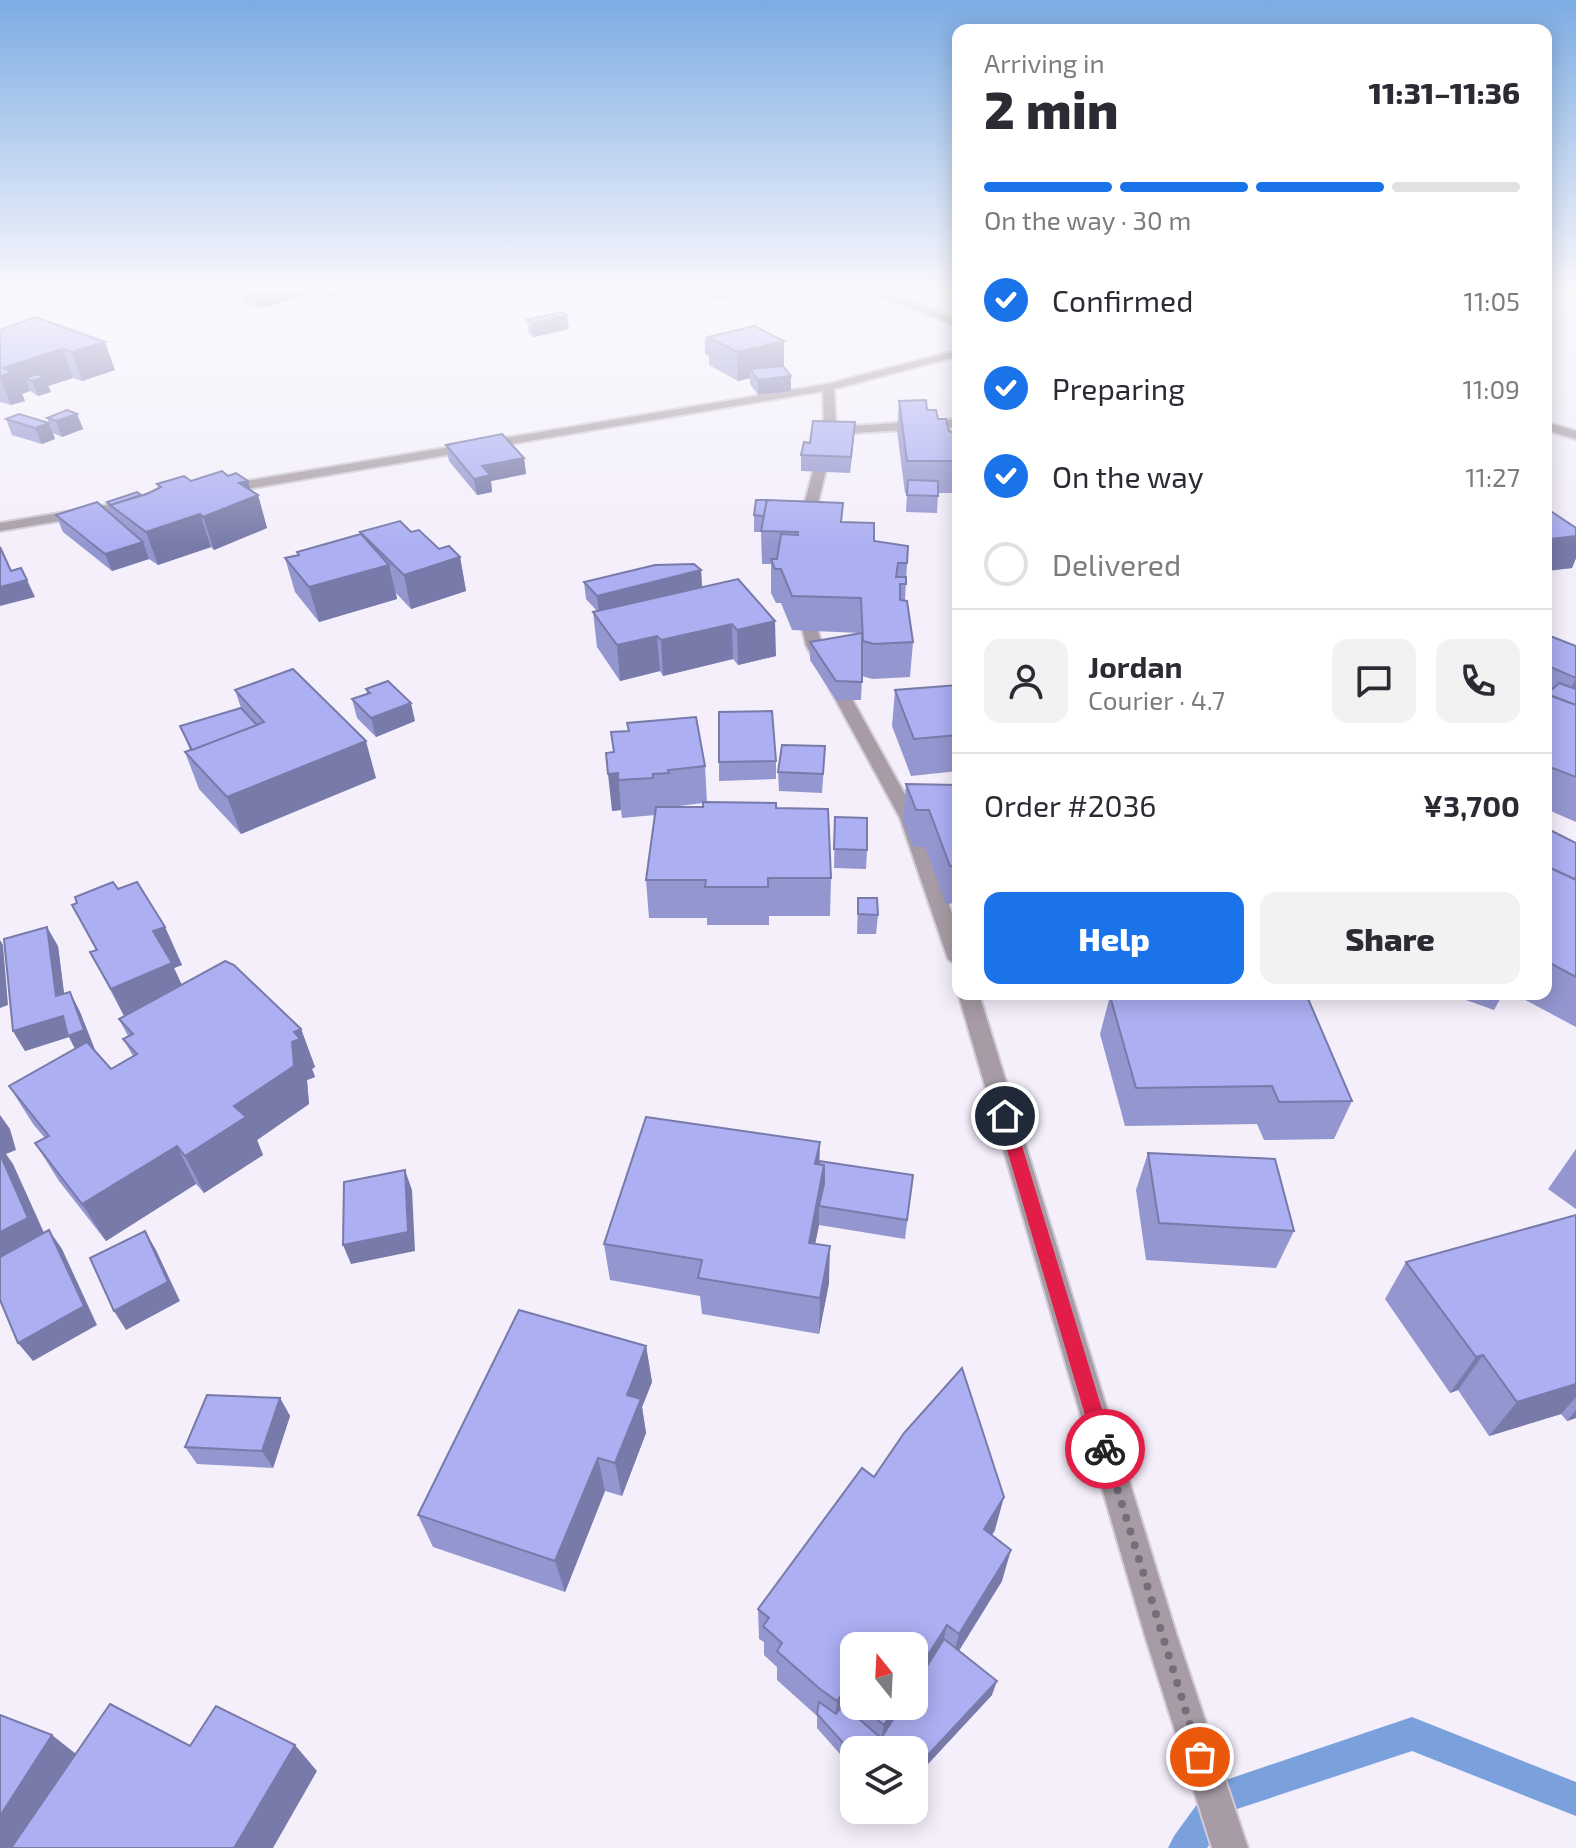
<!DOCTYPE html>
<html lang="en">
<head>
<meta charset="utf-8">
<style>
  :root { --surface:#fff; --page:#f2f2f3; --text:#2b2b33; --muted:#7c7c81; --line:#e1e1e2; --accent:#1a73e8 }
  body { margin:0; font-family:"Exo 2",sans-serif; background:var(--page); color:var(--text); height:100vh; display:flex; flex-direction:column; font-size:30px; white-space:nowrap }
  * { box-sizing:border-box; margin:0 }
  p { font-size:26px; color:var(--muted) }
  .icon { flex:none; width:44px; height:44px; fill:none; stroke:currentColor; stroke-width:2; stroke-linecap:round; stroke-linejoin:round }
  .map { position:relative; flex:1; overflow:hidden }
  .details { position:absolute; left:952px; top:24px; width:600px; height:976px; display:flex; flex-direction:column; background:var(--surface); border-radius:16px; box-shadow:0 4px 20px #0003 }
  .details>* { flex:none }
  .needle { width:52px; rotate:342deg }
  .fabs { position:absolute; left:840px; top:1632px; display:grid; gap:16px }
  .fabs a { display:grid; place-items:center; width:88px; height:88px; border-radius:16px; background:var(--surface); box-shadow:0 4px 20px #0003; font-size:40px }
  .pin { position:absolute; display:grid; place-items:center; width:68px; height:68px; color:#fff; margin:-34px; border:4px solid #fff; border-radius:50%; box-shadow:0 2px 8px #0007 }
  .courier { position:absolute; display:grid; place-items:center; width:80px; height:80px; margin:-40px; border:6px solid #e11d48; border-radius:50%; background:#fff; color:#222; box-shadow:0 2px 10px #0007 }
  .headline em { font-style:normal; font-weight:800 }
  .headline div { display:flex; flex-direction:column-reverse }
  .headline { display:flex; align-items:center; justify-content:space-between; height:136px; padding:0 32px }
  h1 { font-size:52px; font-weight:800; line-height:60px }
  .bar { display:grid; grid-template-columns:repeat(4,1fr); gap:12px 8px; align-content:center; height:96px; padding:0 32px }
  .bar i { height:10px; border-radius:6px; background:var(--line) }
  .bar .active { background:var(--accent) }
  .bar p { grid-column:span 4 }
  .line { display:flex; align-items:center; gap:20px; padding:0 32px; border-top:2px solid var(--line) }
  .line div { flex:1 }
  .round { display:grid; place-items:center; flex:none; width:84px; height:84px; border-radius:16px; background:var(--page) }
  ol { padding:0 32px; list-style:none }
  li { display:flex; align-items:center; gap:24px; height:88px }
  li p { margin-inline-start:auto }
  li .icon { padding:8px; border-radius:50%; background:var(--accent); color:#fff; stroke-width:4 }
  li:last-child { color:var(--muted) }
  li i { width:44px; height:44px; border:4px solid var(--line); border-radius:50% }
  .cta { display:flex; gap:16px; margin-top:auto; padding:16px 32px }
  .cta a { flex:1; height:92px; border-radius:16px; background:var(--accent); color:#fff; font-size:32px; font-weight:800; line-height:92px; text-align:center }
  .cta a+a { background:var(--page); color:var(--text) }
  .map>svg:first-child { display:block }
  .lines { fill:none; stroke-linecap:round; stroke-linejoin:round }
  .stream { fill:#7aa1db; fill-rule:evenodd }
  .street-casing { stroke:#d0cbd7; stroke-width:4 }
  .street { fill:#a79ca5; fill-rule:evenodd }
  .wall { fill:#9496d0; fill-rule:evenodd }
  .shaded-wall { fill:#787aa9 }
  .building { fill:#acaff2; stroke:#787aa9; stroke-width:2 }
  .route { fill:#e11d48 }
  .done { stroke:#736e79; stroke-width:8; stroke-dasharray:0 14.4 }
</style>
</head>
<body>
<div class="map">
<svg width="1576" height="1848" viewBox="0 0 1576 1848">
  <rect width="100%" height="100%" fill="#f4effb"/>
  <g class="lines">
    <path class="stream" d="M1412,1717L1576,1782V1816L1412,1751L1234,1810L1207,1848H1168L1174,1836L1211,1785Z"/>
    <defs>
      <g id="street">
        <path d="M677,288L717,293L813,288L717,299Z"/>
        <path d="M842,288C883,288 921,305 958,320V327L899,303Z"/>
        <path d="M958,350V356L834,389L836,427L958,419V427L835,434L812,527L805,531L798,527L824,431L823,391L223,493L217,489L223,485L828,384Z"/>
        <path d="M1546,422L1576,431V439L1546,430Z"/>
        <path d="M136,500L143,504L141,507L0,531V523Z"/>
        <path d="M804,602L811,606L822,645L918,818L958,930V966L948,959L900,818L806,645L797,606Z"/>
        <path d="M958,993L979,994L1177,1636L1248,1848H1212L1145,1636Z"/>
      </g>
    </defs>
    <use href="#street" class="street-casing"/>
    <use href="#street" class="street"/>
  </g>
  <g class="wall">
    <path d="M234,288H308L310,294L259,309L242,303L241,298L237,297Z"/>
    <path d="M313,288H350V291L330,297L314,292Z"/>
    <path d="M35,317L115,370L82,381L73,378L48,386L51,392L38,396L30,391L22,394L25,401L11,405L0,402V330Z"/>
    <path d="M527,320L569,329L534,337L529,334Z"/>
    <path d="M708,337L784,341V367L791,376V391L758,395L750,384V378L738,381L709,365V356L705,354V339L708,338Z"/>
    <path d="M899,401L927,410L958,438V493H938L937,513L906,512L907,493H905L897,431Z"/>
    <path d="M77,414L83,429L62,437L53,433L55,439L42,444L12,435L6,419L49,423L47,418Z"/>
    <path d="M855,422L850,473L801,471V455L810,443Z"/>
    <path d="M446,445L524,458L526,474L491,481L492,492L477,495L449,461Z"/>
    <path d="M228,476L248,481L251,491L258,495L267,528L214,550L211,547L158,565L149,559L112,571L63,532L56,515L111,514L107,502L141,495L158,488L157,484Z"/>
    <path d="M1546,508L1576,528V558L1572,568L1546,571Z"/>
    <path d="M754,515L842,522L874,541L908,546L905,600L913,642L910,677L872,679L862,676L861,700H836L810,660V642L860,633L792,630L781,603H776L771,593V564H762L761,532H754Z"/>
    <path d="M360,532H411L439,549L460,557L466,591L411,609L396,593L397,599L319,622L295,592L285,558L298,555L297,552L361,534Z"/>
    <path d="M701,570L702,587L776,656L738,665L733,659L663,676L660,671L620,681L597,647L593,612L597,611L586,599L584,582Z"/>
    <path d="M1546,638L1576,646V822L1546,809V694H1547L1552,690L1546,687Z"/>
    <path d="M958,685V771L911,776L892,726L895,690Z"/>
    <path d="M366,689L415,721L376,737L357,718L352,699L367,694Z"/>
    <path d="M235,690L376,778L241,834L199,789L185,752L190,750L180,726L241,708Z"/>
    <path d="M627,723L705,766L707,802L776,808L831,878L830,916H769V925H707V918H649L646,880L655,815L622,818L621,810L612,811L614,752L628,731ZM703,803V807H671Z"/>
    <path d="M776,761V779L719,781V762Z"/>
    <path d="M824,765L822,793L779,791L778,772Z"/>
    <path d="M906,784L958,785V903L946,904L925,847H913L903,821Z"/>
    <path d="M835,817L867,850L866,869L834,868Z"/>
    <path d="M1546,828L1576,843V1027L1514,994H1546Z"/>
    <path d="M118,889L165,927L182,965L174,968L182,985L301,1029L315,1067L312,1069L315,1077L307,1080L309,1104L257,1140L263,1155L204,1193L196,1184L106,1241L59,1181L35,1143L45,1138L33,1124L9,1086L75,1049L69,1037L25,1051L13,1031L58,946L64,994L70,992L80,1012L95,1050L111,1069L133,1056L123,1039L128,1036L119,1019L124,1016L90,952L96,950L72,905Z"/>
    <path d="M858,898L878,915L876,934H857Z"/>
    <path d="M1449,994H1503L1494,1010Z"/>
    <path d="M1110,996L1352,1101L1334,1139L1264,1140L1257,1124L1125,1126L1100,1034Z"/>
    <path d="M1576,1149V1209L1548,1189Z"/>
    <path d="M1148,1153L1294,1231L1276,1268L1146,1260L1136,1190Z"/>
    <path d="M819,1161L913,1175L905,1239L819,1225L815,1244L829,1283L819,1334L702,1314L700,1296L610,1280L604,1244Z"/>
    <path d="M1576,1215V1418L1567,1421L1561,1414L1489,1436L1458,1390L1450,1393L1385,1299L1406,1262Z"/>
    <path d="M646,1346L652,1382L642,1407L646,1433L622,1496L605,1491L565,1592L433,1547L418,1515Z"/>
    <path d="M280,1398L290,1416L273,1468L197,1464L185,1447Z"/>
    <path d="M874,1477L995,1530L992,1535L1002,1581L959,1651L992,1695L914,1779V1750H854V1770L817,1728V1716L777,1680V1667L764,1655V1642L759,1639L758,1609ZM854,1646L914,1706H854Z"/>
  </g>
  <g class="shaded-wall">
    <path d="M280,288H308L310,294L259,309L256,296Z"/>
    <path d="M328,288H350V291L330,297Z"/>
    <path d="M567,315L569,329L534,337L532,323Z"/>
    <path d="M784,341V369H750V378L738,381L737,352Z"/>
    <path d="M105,342L115,370L82,381L72,352Z"/>
    <path d="M62,349L73,378L48,386L51,392L38,396L32,381L25,378L30,391L22,394L25,401L11,405L0,379L3,368Z"/>
    <path d="M791,376V391L758,395V380Z"/>
    <path d="M77,414L83,429L62,437L56,421Z"/>
    <path d="M855,422L854,437L850,473L851,457Z"/>
    <path d="M49,423L55,439L42,444L35,428Z"/>
    <path d="M524,458L526,474L491,481L492,492L477,495L474,479L482,466Z"/>
    <path d="M248,481L252,497L258,495L267,528L214,550L203,517L239,483Z"/>
    <path d="M200,514L211,547L158,565L146,532Z"/>
    <path d="M1576,536V558L1572,568L1546,571V550L1550,539Z"/>
    <path d="M143,542L149,559L112,571L105,554Z"/>
    <path d="M460,557L466,591L411,609L404,575Z"/>
    <path d="M389,565L397,599L319,622L309,587Z"/>
    <path d="M701,570L702,587L599,614L597,596Z"/>
    <path d="M27,580L35,597L0,606V587Z"/>
    <path d="M775,621L776,656L738,665L737,630Z"/>
    <path d="M732,624L733,659L663,676L661,640Z"/>
    <path d="M657,636L660,671L620,681L617,645Z"/>
    <path d="M1576,678V691L1567,697Z"/>
    <path d="M411,703L415,721L376,737L371,718Z"/>
    <path d="M366,741L376,778L241,834L227,797Z"/>
    <path d="M618,773L621,810L612,811L608,774Z"/>
    <path d="M47,927L58,946L67,1016L56,996Z"/>
    <path d="M165,927L182,965L174,968L189,1001L130,1028L111,989L153,931Z"/>
    <path d="M0,940L3,945L8,1005L0,1008Z"/>
    <path d="M70,992L80,1012L95,1050L79,1056L69,1037L25,1051L13,1031Z"/>
    <path d="M301,1029L315,1067L312,1069L315,1077L307,1080L309,1104L257,1140L263,1155L204,1193L185,1156L234,1106L292,1042L294,1032Z"/>
    <path d="M0,1115L10,1129L16,1150L6,1154L13,1164L54,1255L0,1283Z"/>
    <path d="M820,1142L819,1180L815,1164Z"/>
    <path d="M177,1146L196,1184L106,1241L82,1204Z"/>
    <path d="M824,1165L823,1203L819,1206V1225L808,1279L809,1243Z"/>
    <path d="M405,1170L412,1190L415,1251L351,1264L343,1245Z"/>
    <path d="M49,1230L62,1249L97,1325L33,1361L18,1343Z"/>
    <path d="M145,1231L156,1250L180,1301L126,1330L114,1311Z"/>
    <path d="M830,1246L829,1283L819,1334L820,1298Z"/>
    <path d="M646,1346L652,1382L642,1407L646,1433L622,1496L615,1463L627,1395Z"/>
    <path d="M1483,1355L1458,1390L1450,1393L1476,1357Z"/>
    <path d="M1576,1384V1397L1561,1414L1489,1436L1517,1402Z"/>
    <path d="M280,1398L290,1416L273,1468L262,1451Z"/>
    <path d="M1576,1410V1418L1567,1421Z"/>
    <path d="M598,1458L605,1491L565,1592L555,1561Z"/>
    <path d="M1004,1497L995,1530L976,1561L984,1529Z"/>
    <path d="M1011,1550L1002,1581L951,1663L959,1634Z"/>
    <path d="M947,1625L940,1654L914,1696V1677Z"/>
    <path d="M997,1681L992,1695L914,1779V1770Z"/>
    <path d="M844,1691L841,1719L834,1728L837,1701Z"/>
    <path d="M896,1706H908L880,1750L884,1725Z"/>
    <path d="M52,1735L85,1761L32,1848H0V1816Z"/>
    <path d="M295,1745L317,1771L273,1848H234Z"/>
  </g>
  <g class="building">
    <path d="M243,288H280L256,296L238,290Z"/>
    <path d="M562,312L567,315L532,323L527,320Z"/>
    <path d="M35,317L105,342L72,352L62,349L3,368L13,372L0,376V330Z"/>
    <path d="M754,326L784,341L737,352L708,337Z"/>
    <path d="M783,366L791,376L758,380L750,369Z"/>
    <path d="M37,374L45,377L32,381L25,378Z"/>
    <path d="M926,400L927,410H936L938,419H946L949,431L957,434L958,461H907L899,401Z"/>
    <path d="M67,410L77,414L56,421L47,418Z"/>
    <path d="M19,414L49,423L35,428L6,419Z"/>
    <path d="M813,421L855,422L851,457L801,455L804,442L810,443Z"/>
    <path d="M502,434L524,458L482,466L490,475L474,479L446,445Z"/>
    <path d="M222,471L228,476L236,473L248,481L239,483L258,495L203,517L200,514L146,532L110,505L147,494L161,487L157,484L184,476L191,481Z"/>
    <path d="M908,480L938,481V496L907,495Z"/>
    <path d="M137,492L141,495L111,505L107,502Z"/>
    <path d="M756,500H767L764,516L754,515Z"/>
    <path d="M767,500L843,503L841,522L874,523V541L908,546L907,563H898L896,577H906V584H900V600L907,601L913,642L874,644L863,641L861,598L792,596L781,569H775L771,559H777L781,534L798,535V532L761,531Z"/>
    <path d="M97,502L143,542L105,554L56,515Z"/>
    <path d="M1546,508L1576,528V536L1550,539L1546,536Z"/>
    <path d="M400,521L411,532L419,530L439,549L449,546L460,557L404,575L360,532Z"/>
    <path d="M361,534L389,565L309,587L285,558L299,555L297,552Z"/>
    <path d="M0,547L11,571L21,568L27,580L0,587Z"/>
    <path d="M694,564L701,570L597,596L584,582L655,565Z"/>
    <path d="M738,579L775,621L737,630L732,624L661,640L657,636L617,645L593,612Z"/>
    <path d="M862,633V682L836,681L810,642Z"/>
    <path d="M1550,636L1576,646V678L1546,665V638Z"/>
    <path d="M293,669L366,741L227,797L185,752L264,722L235,690Z"/>
    <path d="M388,681L411,703L371,718L352,699L370,693L366,689Z"/>
    <path d="M1559,683L1576,689V705L1547,694Z"/>
    <path d="M958,685V735L914,739L895,690Z"/>
    <path d="M1546,694L1576,705V777L1553,768L1547,772H1546Z"/>
    <path d="M241,708L257,725L192,750L180,726Z"/>
    <path d="M772,711L776,761L719,762V712Z"/>
    <path d="M696,717L705,766L668,770L669,773L653,774V778L618,780V773L608,774L606,753L614,752L611,732L629,731L627,723Z"/>
    <path d="M782,745L825,746L823,774L778,772Z"/>
    <path d="M906,784L958,785V865L950,866L929,810H916Z"/>
    <path d="M703,802L776,803V808L828,809L831,878H768V887H705L706,880H646L656,807H703Z"/>
    <path d="M835,817L867,818V850L834,849Z"/>
    <path d="M1546,828L1576,843V877L1574,879L1546,866Z"/>
    <path d="M1546,866L1576,880V977L1546,961Z"/>
    <path d="M113,882L118,889L137,882L165,927L153,931L172,963L111,989L90,952L97,950L72,905L77,903L75,897Z"/>
    <path d="M858,898H877L878,915L858,914Z"/>
    <path d="M47,927L56,996L70,992L84,1030L68,1036L63,1016L13,1031L4,939Z"/>
    <path d="M225,961L234,965L301,1029L294,1032L300,1039L292,1042L294,1066L234,1106L246,1117L185,1156L177,1146L82,1204L35,1143L49,1136L9,1086L87,1042L111,1069L137,1054L123,1039L133,1034L119,1019Z"/>
    <path d="M1259,994H1306L1352,1101L1279,1102L1272,1086L1136,1088L1110,996Z"/>
    <path d="M646,1117L820,1142L815,1164L824,1165L809,1243L830,1246L820,1298L698,1278L702,1260L604,1244Z"/>
    <path d="M1148,1153L1275,1159L1294,1231L1159,1223Z"/>
    <path d="M0,1154L28,1218L0,1232Z"/>
    <path d="M819,1161L913,1175L907,1220L819,1206L824,1184V1165L818,1164Z"/>
    <path d="M405,1170L408,1232L343,1245L344,1182Z"/>
    <path d="M1576,1215V1384L1517,1402L1483,1355L1476,1357L1406,1262Z"/>
    <path d="M49,1230L84,1306L18,1343L0,1300V1257Z"/>
    <path d="M145,1231L168,1282L114,1311L90,1258Z"/>
    <path d="M519,1310L646,1346L627,1395L641,1399L615,1463L598,1458L555,1561L418,1515Z"/>
    <path d="M962,1368L1004,1497L984,1529L1011,1550L959,1634L947,1625L914,1677V1646H854V1700L844,1691L837,1701L820,1689L777,1651L782,1643L763,1626L769,1618L758,1609L862,1468L874,1477L904,1433Z"/>
    <path d="M207,1395L280,1398L262,1451L185,1447Z"/>
    <path d="M944,1639L997,1681L914,1770V1750H854V1755L817,1714L819,1702L836,1714L843,1705L881,1738L902,1706H914V1687Z"/>
    <path d="M110,1704L190,1746L216,1706L295,1745L234,1848H11Z"/>
    <path d="M861,1706H896L884,1725Z"/>
    <path d="M0,1715L52,1735L0,1816Z"/>
  </g>
  <linearGradient id="sky" x2="0" y2="1"><stop stop-color="#7cace3"/><stop offset="0.53" stop-color="#faf8fd"/><stop offset="1" stop-color="#faf8fd" stop-opacity="0"/></linearGradient>
  <rect width="1576" height="547" fill="url(#sky)"/>
  <path class="route" d="M1005,1110L1013,1116L1114,1449L1105,1458L1095,1449L997,1116Z"/>
  <g class="lines">
    <path class="done" d="M1105,1449L1200,1757"/>
  </g>
</svg>
<div class="fabs">
<a><svg class="needle" viewBox="-14 -14 28 28"><path d="M0-13l5 13h-10z" fill="#e53935"/><path d="M0 13l5-13h-10z" fill="#7c7c81"/></svg></a>
<a><svg class="icon" aria-label="layers" viewBox="0 0 24 24"><path d="M12 4l9 5-9 5-9-5zM3 14l9 5 9-5"/></svg></a>
</div>
<div class="pin" style="left:1200px;top:1757px;background:#ea580c"><svg class="icon" aria-label="bag" viewBox="0 0 24 24"><path d="M5 8h14l-1 12H6zM9 8a3 3 0 0 1 6 0"/></svg></div>
<div class="pin" style="left:1005px;top:1116px;background:#1f2937"><svg class="icon" aria-label="home" viewBox="0 0 24 24"><path d="M3 11l9-7 9 7M6 9v11h12V9"/></svg></div>
<div class="courier" style="left:1105px;top:1449px"><svg class="icon" aria-label="bike" viewBox="0 0 24 24"><circle cx="6" cy="16" r="4"/><circle cx="18" cy="16" r="4"/><path d="M6 16l4-8h5l3 8M10 8l3 8H6M13 5h3"/></svg></div>
<section class="details">
<div class="headline"><div><h1>2 min</h1><p>Arriving in</p></div><em>11:31–11:36</em></div>
<div class="bar"><i class="active"></i><i class="active"></i><i class="active"></i><i></i><p>On the way · 30 m</p></div>
<ol>
<li><svg class="icon" aria-label="check" viewBox="0 0 24 24"><path d="M5 12l5 5 9-10"/></svg>Confirmed<p>11:05</p></li>
<li><svg class="icon" aria-label="check" viewBox="0 0 24 24"><path d="M5 12l5 5 9-10"/></svg>Preparing<p>11:09</p></li>
<li><svg class="icon" aria-label="check" viewBox="0 0 24 24"><path d="M5 12l5 5 9-10"/></svg>On the way<p>11:27</p></li>
<li><i></i>Delivered</li>
</ol>
<div class="line" style="height:144px"><a class="round"><svg class="icon" aria-label="person" viewBox="0 0 24 24"><circle cx="12" cy="8" r="4"/><path d="M4 21q1-7 8-7t8 7"/></svg></a><div><b>Jordan</b><p>Courier · 4.7</p></div><a class="round"><svg class="icon" aria-label="chat" viewBox="0 0 24 24"><path d="M4 5h16v11H9l-5 4z"/></svg></a><a class="round"><svg class="icon" aria-label="phone" viewBox="0 0 24 24"><path d="M5 4h4l2 5-3 2q2 4 5 5l2-3 5 2v4C11 20 4 13 5 4z"/></svg></a></div>
<div class="line" style="height:104px"><div>Order #2036</div><b>¥3,700</b></div>
<div class="cta"><a>Help</a><a>Share</a></div>
</section>
</div>
</body>
</html>
